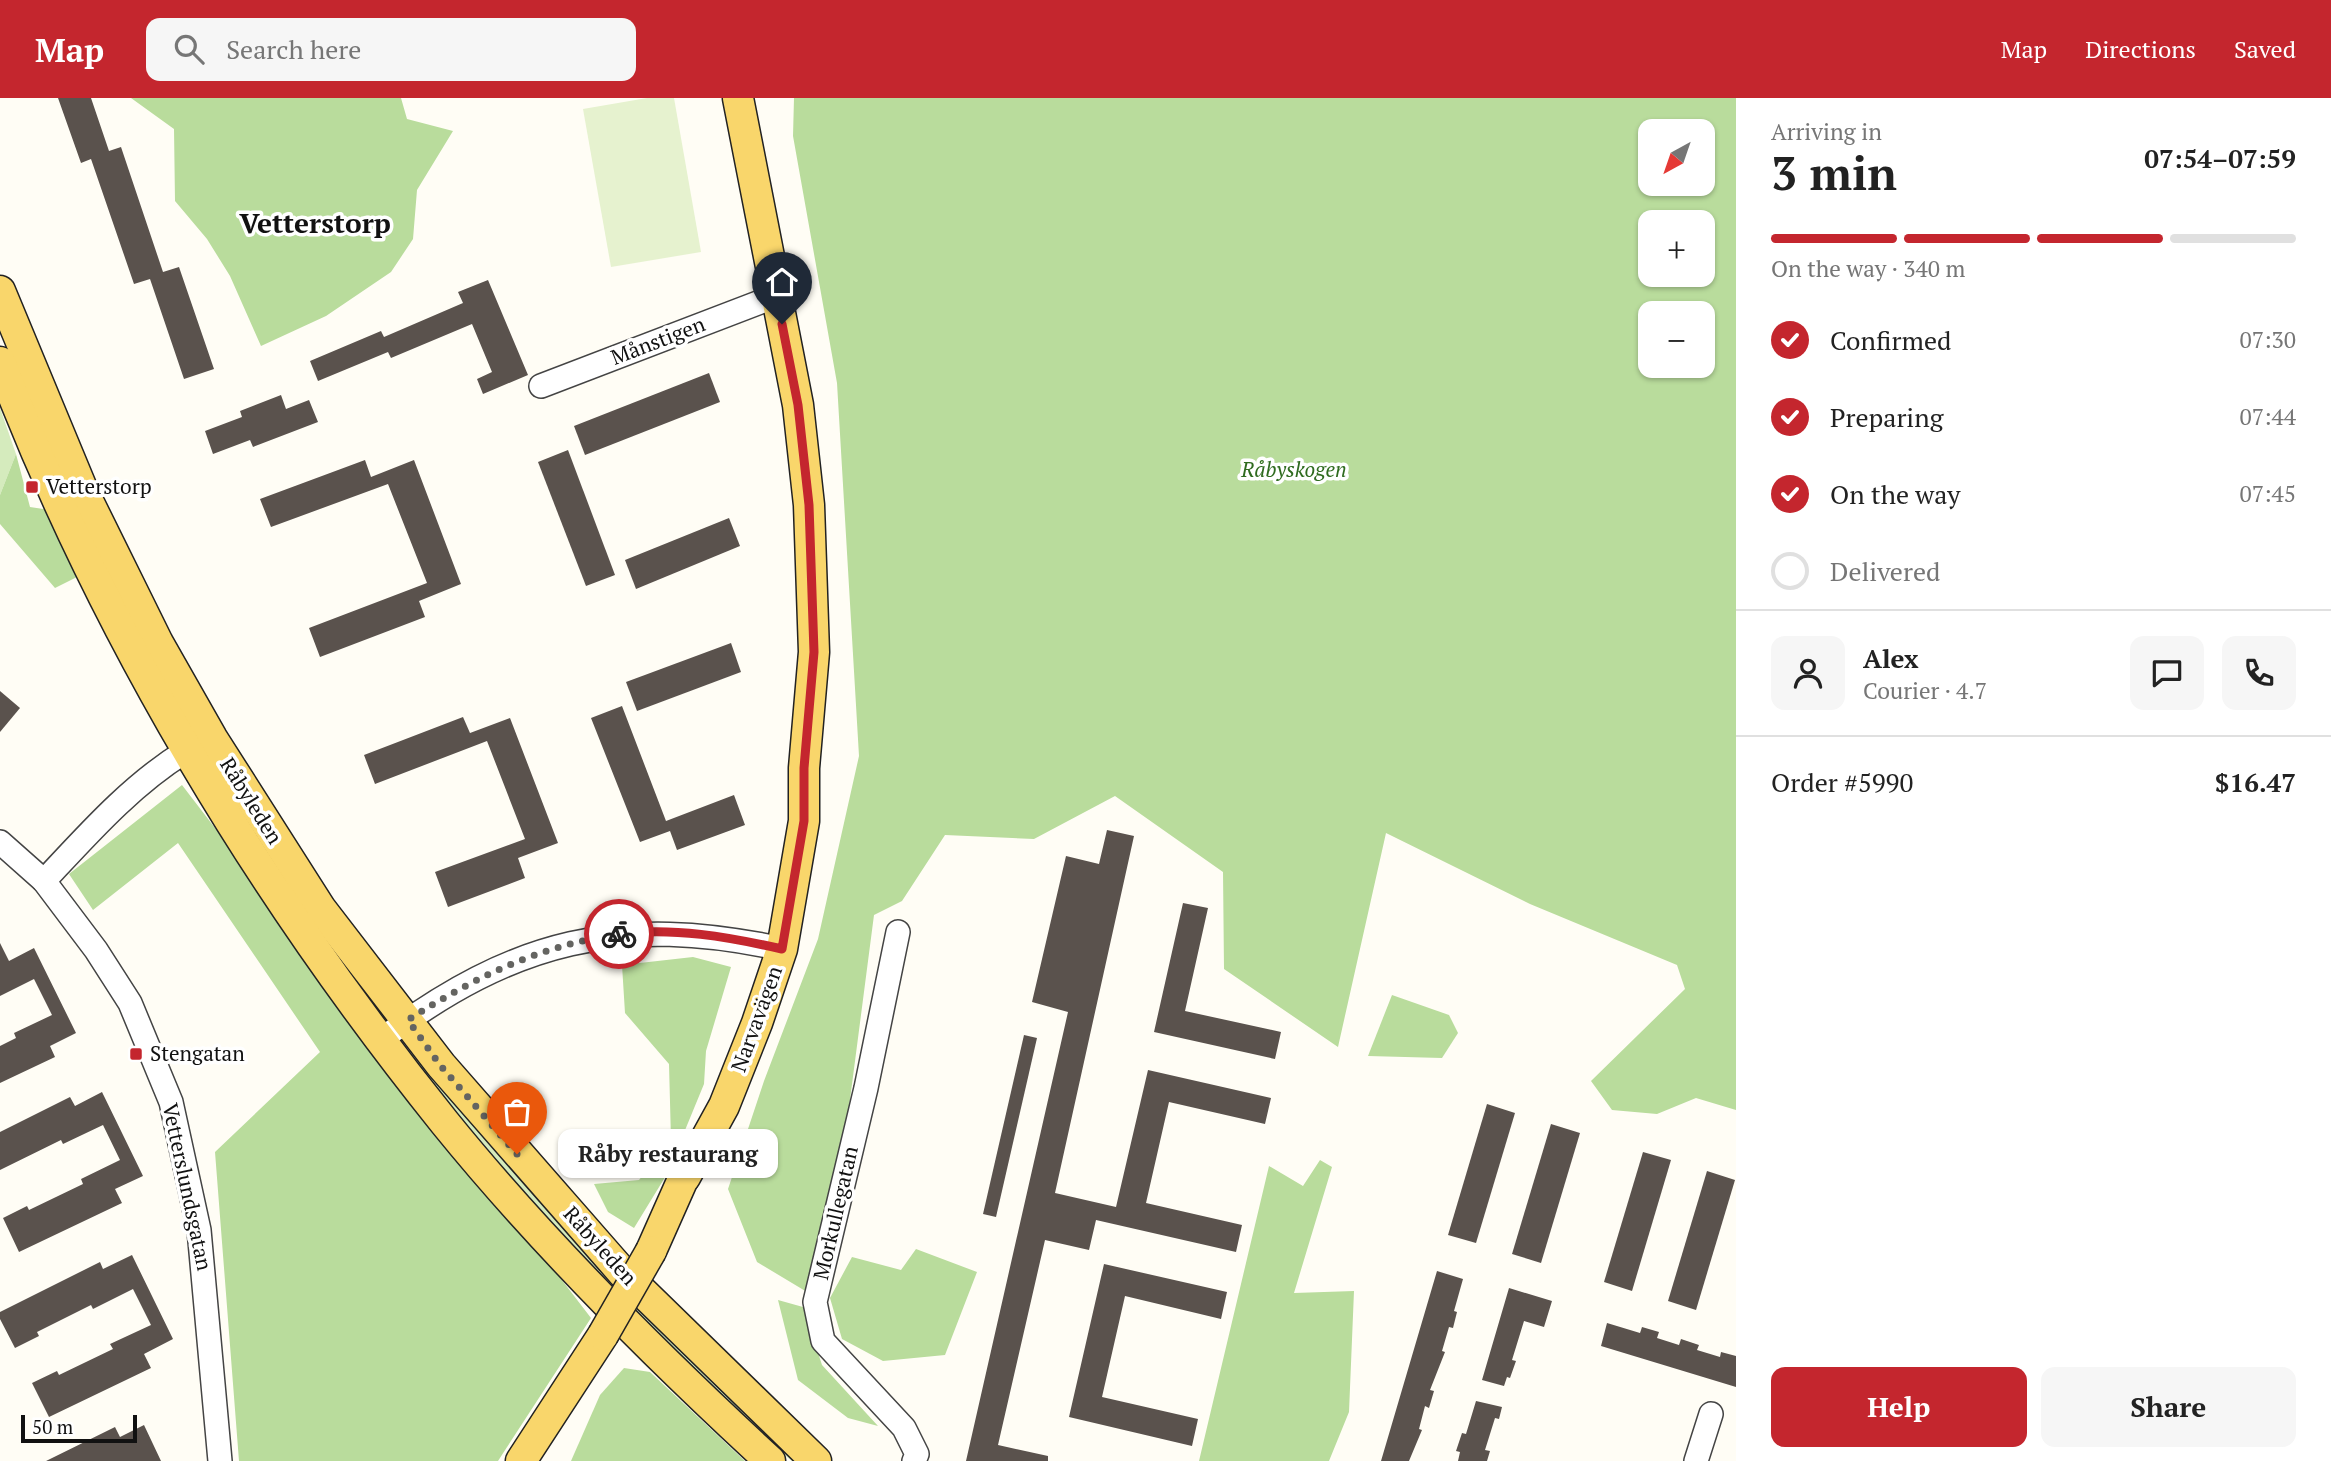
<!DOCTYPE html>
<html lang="en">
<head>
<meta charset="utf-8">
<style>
  :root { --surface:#fff; --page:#f6f6f6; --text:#222; --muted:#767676; --line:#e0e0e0; --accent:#c4262e }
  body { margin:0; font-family:"PT Serif",serif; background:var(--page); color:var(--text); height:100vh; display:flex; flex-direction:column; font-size:26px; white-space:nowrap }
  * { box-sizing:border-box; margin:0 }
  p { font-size:23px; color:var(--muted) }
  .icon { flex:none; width:38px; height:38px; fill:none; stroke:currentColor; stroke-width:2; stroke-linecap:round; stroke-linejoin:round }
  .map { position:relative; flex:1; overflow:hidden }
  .details { display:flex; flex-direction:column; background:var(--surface); width:595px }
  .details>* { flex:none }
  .needle { width:46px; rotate:220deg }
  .controls { position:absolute; left:1638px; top:21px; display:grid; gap:14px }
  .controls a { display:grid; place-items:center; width:77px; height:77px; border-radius:14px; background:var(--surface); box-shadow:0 2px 5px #0004; font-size:35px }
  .scale { position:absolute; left:21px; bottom:18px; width:116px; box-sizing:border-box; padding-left:7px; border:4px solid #111; border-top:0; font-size:19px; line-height:24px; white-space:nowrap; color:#111; -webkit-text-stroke:5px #fff; paint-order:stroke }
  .pin { position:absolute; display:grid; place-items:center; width:60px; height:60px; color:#fff; margin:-72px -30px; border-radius:50% 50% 50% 0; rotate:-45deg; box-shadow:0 0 7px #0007 }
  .pin .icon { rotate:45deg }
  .courier { position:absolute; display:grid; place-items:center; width:70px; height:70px; margin:-35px; border:5px solid #c4262e; border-radius:50%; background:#fff; color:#222; box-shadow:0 2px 9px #0007 }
  .bubble { position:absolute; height:49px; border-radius:14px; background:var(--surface); box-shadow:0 2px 5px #0004; font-size:23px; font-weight:600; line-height:49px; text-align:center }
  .summary em { font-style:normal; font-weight:600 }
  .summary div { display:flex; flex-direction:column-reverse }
  .summary { display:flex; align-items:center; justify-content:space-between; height:119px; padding:0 35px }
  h1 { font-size:46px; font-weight:600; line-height:52px }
  .bar { display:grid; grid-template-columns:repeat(4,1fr); gap:10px 7px; align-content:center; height:84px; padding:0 35px }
  .bar i { height:9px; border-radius:5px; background:var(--line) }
  .bar .active { background:var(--accent) }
  .bar p { grid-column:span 4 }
  .line { display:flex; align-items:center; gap:18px; padding:0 35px; border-top:2px solid var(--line) }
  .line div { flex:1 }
  .round { display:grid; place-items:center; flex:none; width:74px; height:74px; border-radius:14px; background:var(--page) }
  ol { padding:0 35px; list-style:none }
  li { display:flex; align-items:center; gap:21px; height:77px }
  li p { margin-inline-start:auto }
  li .icon { padding:7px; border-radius:50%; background:var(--accent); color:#fff; stroke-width:4 }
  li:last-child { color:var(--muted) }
  li i { width:38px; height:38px; border:4px solid var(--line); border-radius:50% }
  .primary-button { display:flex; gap:14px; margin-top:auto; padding:14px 35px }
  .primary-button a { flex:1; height:80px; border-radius:14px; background:var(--accent); color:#fff; font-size:28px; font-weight:600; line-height:80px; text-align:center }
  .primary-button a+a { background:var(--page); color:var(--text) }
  header { display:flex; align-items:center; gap:42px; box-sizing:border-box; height:98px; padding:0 35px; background:var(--accent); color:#fff }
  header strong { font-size:33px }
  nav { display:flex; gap:38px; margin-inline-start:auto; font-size:24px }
  .search { width:490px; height:63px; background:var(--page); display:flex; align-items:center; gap:18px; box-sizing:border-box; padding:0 24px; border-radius:14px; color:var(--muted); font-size:26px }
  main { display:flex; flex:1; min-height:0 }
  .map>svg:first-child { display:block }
  .green { fill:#d5ebbd }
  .forest { fill:#b9dc9c; fill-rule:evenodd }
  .pitch { fill:#e6f2cf }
  .building { fill:#5a524d }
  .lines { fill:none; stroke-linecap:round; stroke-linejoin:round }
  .minor-casing { stroke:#444; stroke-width:26 }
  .major-casing { stroke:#222; stroke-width:33 }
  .minor { stroke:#fff; stroke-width:23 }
  .major { stroke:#f9d66b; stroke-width:30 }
  .major-bridge-casing { stroke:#222; stroke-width:33; stroke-linecap:butt }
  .major-bridge { stroke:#f9d66b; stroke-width:30 }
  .done { stroke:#646461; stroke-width:7; stroke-dasharray:0 12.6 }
  .route { stroke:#c4262e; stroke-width:9 }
  .poi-dot { fill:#c4262e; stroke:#fff; stroke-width:2.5 }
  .labels { text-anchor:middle; stroke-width:7; stroke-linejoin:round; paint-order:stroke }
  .street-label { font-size:21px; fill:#111; stroke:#fff }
  .park-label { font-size:21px; font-style:italic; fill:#2f6b1f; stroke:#fff }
  .poi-label { font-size:21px; fill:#111; stroke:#fff; text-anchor:start }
  .district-label { font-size:28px; font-weight:bold; fill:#111; stroke:#fff }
</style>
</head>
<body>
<header>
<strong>Map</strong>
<div class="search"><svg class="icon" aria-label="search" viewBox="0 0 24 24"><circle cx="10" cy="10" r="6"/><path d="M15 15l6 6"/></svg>Search here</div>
<nav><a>Map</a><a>Directions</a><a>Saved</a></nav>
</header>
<main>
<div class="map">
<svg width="1736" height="1363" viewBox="0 0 1736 1363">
  <rect width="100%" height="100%" fill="#fffdf5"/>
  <g class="green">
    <path d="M0,310L16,356L0,397Z"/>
    <path d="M416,954L807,1363H792L734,1316L694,1278L501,1074L408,959Z"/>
  </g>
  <g class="forest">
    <path d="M131,0H401L407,21L453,33L417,92L413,141L391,174L326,218L261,248L230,178L207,141L175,103L174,31Z"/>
    <path d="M794,0H1736V1012L1696,1000L1657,1016L1612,1012L1591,983L1685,891L1677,867L1530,806L1386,735L1338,949L1224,871L1223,774L1115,698L1034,741L945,737L902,803L874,817L845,1040L807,1194L757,1164L728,1091L764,983L818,841L859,658L837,285L793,38ZM1650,33H1703V86H1650ZM1650,124H1703V177H1650ZM1650,215H1703V268H1650Z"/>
    <path d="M16,356L30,409L50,412L81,477L55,490L0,426V397Z"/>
    <path d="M182,687L591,1220L498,1363H239L215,1054L320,954L178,745L93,812L69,776Z"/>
    <path d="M693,859L731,869L706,953L704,986L667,1076L634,1130L608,1114L594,1086L639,1082L671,1042L669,966L625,915L622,867Z"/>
    <path d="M1392,897L1449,917L1458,935L1442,960L1368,958Z"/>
    <path d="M1320,1062L1332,1069L1294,1195L1354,1193L1349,1314L1329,1363H1199L1269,1068L1303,1088Z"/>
    <path d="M916,1151L977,1174L945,1257L883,1263L842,1241L830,1200L852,1159L901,1172Z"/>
    <path d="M778,1202L803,1209L822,1267L878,1328L848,1320L798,1282Z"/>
    <path d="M624,1270L650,1274L745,1363H571L600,1297Z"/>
  </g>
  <path class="pitch" d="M647,0H674L701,154L611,169L583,11Z"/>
  <g class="building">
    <path d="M58,0H91L109,53L121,49L163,174L179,169L214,271L184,281L150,181L134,186L91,61L81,65Z"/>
    <path d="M488,182L528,277L483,296L477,281L492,274L472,226L391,260L388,254L318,283L310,263L381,233L384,239L463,205L458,194Z"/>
    <path d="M709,275L720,304L585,357L574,328Z"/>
    <path d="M281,297L286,311L309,302L318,324L253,349L250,342L213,356L205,333L242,319L240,313Z"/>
    <path d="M568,352L615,477L586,488L538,364Z"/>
    <path d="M365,362L371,379L414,362L461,486L419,503L425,519L320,559L309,530L427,485L388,386L271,429L260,401Z"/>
    <path d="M729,420L740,448L636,491L625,462Z"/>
    <path d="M731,545L741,574L637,613L626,584Z"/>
    <path d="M0,593L20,610L0,634Z"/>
    <path d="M622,608L666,723L734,697L745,727L677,752L670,733L640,744L591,620Z"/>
    <path d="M463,619L470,635L510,620L558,745L518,760L525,780L448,809L435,774L525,741L487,643L375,686L364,657Z"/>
    <path d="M1107,732L1134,738L1055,1095L1116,1109L1148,972L1271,1000L1265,1026L1169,1004L1146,1105L1242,1127L1236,1154L1096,1122L1089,1152L1045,1142L998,1347L1048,1358V1363H966L1068,914L1032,904L1066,758L1099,766Z"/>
    <path d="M1183,805L1208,810L1185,913L1281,934L1275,961L1154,934Z"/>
    <path d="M0,845L9,863L34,850L76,935L50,948L55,959L0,985V948L16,940L14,935L52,917L34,881L0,898Z"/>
    <path d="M1024,937L1037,940L996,1119L983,1116Z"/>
    <path d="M102,994L143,1078L115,1091L122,1105L19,1154L3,1120L27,1108L29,1112L83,1086L81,1081L120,1062L103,1027L63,1046L61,1042L0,1072V1034L70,999L75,1008Z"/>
    <path d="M1487,1006L1515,1015L1476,1145L1448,1137Z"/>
    <path d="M1551,1026L1580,1035L1541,1165L1512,1156Z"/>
    <path d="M1643,1054L1671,1062L1632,1193L1604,1184Z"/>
    <path d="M1707,1073L1735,1082L1696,1212L1668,1203Z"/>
    <path d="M132,1157L173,1241L144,1256L151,1270L49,1319L32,1285L57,1273L59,1277L113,1251L110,1246L151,1227L133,1191L93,1211L91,1207L37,1234L39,1238L15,1250L0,1221V1214L100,1164L103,1171Z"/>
    <path d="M1104,1166L1227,1194L1221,1221L1125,1198L1102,1299L1198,1321L1192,1348L1069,1319Z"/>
    <path d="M1437,1173L1463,1181L1454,1213L1457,1214L1453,1230L1449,1229L1442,1253L1445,1254L1430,1292L1434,1293L1429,1310L1425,1308L1419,1331L1422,1332L1409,1363H1381Z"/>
    <path d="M1509,1190L1552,1203L1544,1229L1524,1223L1512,1262L1516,1263L1510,1280L1507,1279L1504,1288L1482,1282Z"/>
    <path d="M1607,1225L1640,1235L1642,1229L1659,1234L1657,1240L1679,1247L1681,1241L1699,1247L1697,1252L1720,1259L1721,1254L1736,1258V1289L1601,1248Z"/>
    <path d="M1476,1303L1502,1309L1499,1321L1495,1320L1485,1352L1490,1353L1487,1363H1458L1460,1354L1456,1353L1462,1335L1466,1336Z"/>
    <path d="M144,1327L161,1363H46L115,1329L120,1339Z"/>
  </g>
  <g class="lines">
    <defs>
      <g id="minor">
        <path d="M541,288L776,198"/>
        <path d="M0,744L44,783L96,852L130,905L171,1004L199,1132L220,1363"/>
        <path d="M44,783C88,736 131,687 186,653"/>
        <path d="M898,834L866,990L815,1204L823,1243L904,1330L917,1356L914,1363"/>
        <path d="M382,941C514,842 620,816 782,851"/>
        <path d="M1696,1363L1711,1316"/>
      </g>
      <g id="major">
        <path d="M0,193L83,393L158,545L212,640L321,811L441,967L623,1175L816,1363"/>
        <path d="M0,264C105,539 261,796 445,1025C543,1146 656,1258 770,1363"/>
        <path d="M685,1079L724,1008L757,925L782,851L804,723V670L814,554L809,407L798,307L738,0"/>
        <path d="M651,1153L691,1063"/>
        <path d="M521,1363L603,1237"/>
      </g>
    </defs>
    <use href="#minor" class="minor-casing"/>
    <use href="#major" class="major-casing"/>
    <use href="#minor" class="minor"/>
    <use href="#major" class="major"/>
    <defs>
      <path id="major-bridge" d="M603,1237L651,1153"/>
    </defs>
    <use href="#major-bridge" class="major-bridge-casing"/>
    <use href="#major-bridge" class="major-bridge"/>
  </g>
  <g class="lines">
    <path class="done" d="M517,1056L440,967L408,922C475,879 539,848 619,836"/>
    <path class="route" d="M619,836C673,829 729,839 782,851L804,723V670L814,554L809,407L798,307L782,226"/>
  </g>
  <g class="poi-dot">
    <rect x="25" y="382" width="14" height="14" rx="3.5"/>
    <rect x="129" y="949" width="14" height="14" rx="3.5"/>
  </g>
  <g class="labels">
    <g class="street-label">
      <text transform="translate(658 243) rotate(-21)" y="7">Månstigen</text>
      <text transform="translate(251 703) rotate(58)" y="7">Råbyleden</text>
      <text transform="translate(757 921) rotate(-70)" y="7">Narvavägen</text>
      <text transform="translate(187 1089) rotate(78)" y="7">Vetterslundsgatan</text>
      <text transform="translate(836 1115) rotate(-77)" y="7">Morkullegatan</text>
      <text transform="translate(600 1148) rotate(48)" y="7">Råbyleden</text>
    </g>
    <g class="park-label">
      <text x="1294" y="379">Råbyskogen</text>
    </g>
    <g class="poi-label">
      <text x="46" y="396">Vetterstorp</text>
      <text x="150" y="963">Stengatan</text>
    </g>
    <g class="district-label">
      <text x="315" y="135">Vetterstorp</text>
    </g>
  </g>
</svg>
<div class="controls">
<a><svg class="needle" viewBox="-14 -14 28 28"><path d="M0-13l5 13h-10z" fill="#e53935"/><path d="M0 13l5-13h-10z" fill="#767676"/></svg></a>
<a>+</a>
<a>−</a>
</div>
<div class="scale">50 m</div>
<div class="pin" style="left:517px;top:1056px;background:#ea580c"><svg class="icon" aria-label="bag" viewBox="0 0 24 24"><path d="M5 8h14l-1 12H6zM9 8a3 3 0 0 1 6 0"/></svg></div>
<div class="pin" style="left:782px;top:226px;background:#1f2937"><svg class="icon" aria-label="home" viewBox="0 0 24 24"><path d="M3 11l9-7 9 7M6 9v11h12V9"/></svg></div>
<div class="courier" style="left:619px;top:836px"><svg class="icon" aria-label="bike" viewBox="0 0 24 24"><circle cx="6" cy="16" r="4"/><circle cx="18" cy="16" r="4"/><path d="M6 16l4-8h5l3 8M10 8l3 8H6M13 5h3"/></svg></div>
<div class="bubble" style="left:558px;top:1031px;width:220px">Råby restaurang</div>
</div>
<section class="details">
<div class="summary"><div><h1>3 min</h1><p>Arriving in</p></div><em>07:54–07:59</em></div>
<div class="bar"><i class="active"></i><i class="active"></i><i class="active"></i><i></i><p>On the way · 340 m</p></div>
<ol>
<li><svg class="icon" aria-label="check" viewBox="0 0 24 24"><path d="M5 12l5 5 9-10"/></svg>Confirmed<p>07:30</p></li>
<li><svg class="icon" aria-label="check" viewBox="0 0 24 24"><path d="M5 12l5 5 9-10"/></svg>Preparing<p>07:44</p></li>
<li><svg class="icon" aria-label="check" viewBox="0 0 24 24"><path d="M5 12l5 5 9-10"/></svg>On the way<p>07:45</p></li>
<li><i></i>Delivered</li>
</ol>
<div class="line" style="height:126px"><a class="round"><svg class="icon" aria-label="person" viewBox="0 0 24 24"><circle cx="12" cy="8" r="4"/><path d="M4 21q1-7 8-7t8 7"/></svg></a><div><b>Alex</b><p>Courier · 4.7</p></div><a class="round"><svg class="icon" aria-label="chat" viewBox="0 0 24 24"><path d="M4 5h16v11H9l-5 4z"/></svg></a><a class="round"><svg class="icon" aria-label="phone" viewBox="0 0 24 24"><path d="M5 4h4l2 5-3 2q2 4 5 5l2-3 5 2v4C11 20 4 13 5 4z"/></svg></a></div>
<div class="line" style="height:91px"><div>Order #5990</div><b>$16.47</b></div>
<div class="primary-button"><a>Help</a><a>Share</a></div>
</section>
</main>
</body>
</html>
